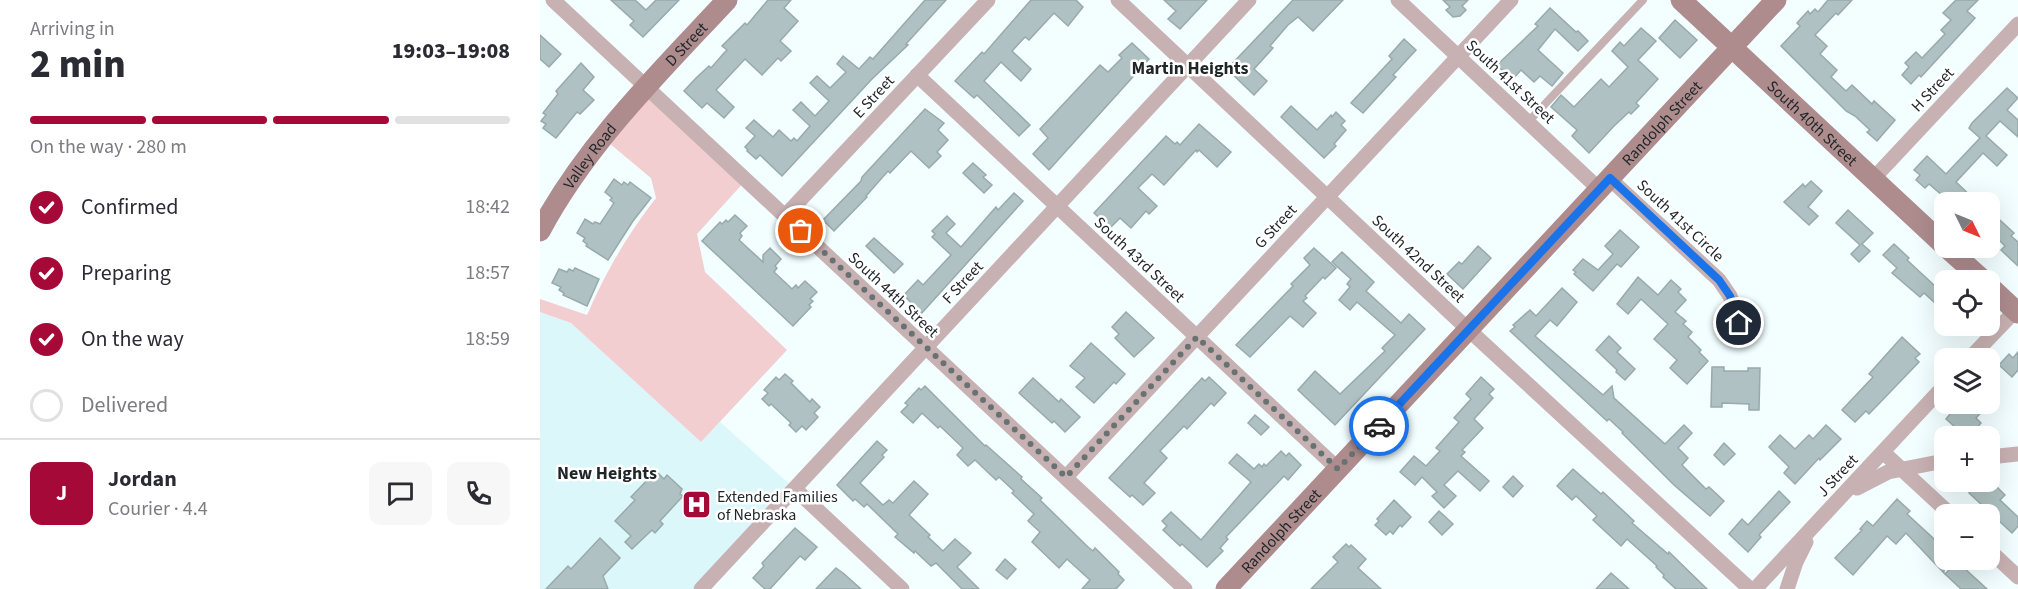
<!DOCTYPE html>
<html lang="en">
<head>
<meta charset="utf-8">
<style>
  :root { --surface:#fff; --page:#f7f7f7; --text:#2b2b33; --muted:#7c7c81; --line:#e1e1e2; --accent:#a50937 }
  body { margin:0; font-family:"Source Sans 3",sans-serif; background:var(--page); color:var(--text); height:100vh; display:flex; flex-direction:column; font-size:22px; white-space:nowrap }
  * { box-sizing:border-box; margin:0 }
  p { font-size:20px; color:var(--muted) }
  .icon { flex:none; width:33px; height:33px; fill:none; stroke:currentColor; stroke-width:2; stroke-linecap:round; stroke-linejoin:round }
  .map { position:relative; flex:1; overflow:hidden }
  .details { display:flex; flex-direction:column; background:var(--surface); width:540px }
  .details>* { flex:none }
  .needle { width:39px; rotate:133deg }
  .tools { position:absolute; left:1394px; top:192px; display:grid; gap:12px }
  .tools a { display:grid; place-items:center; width:66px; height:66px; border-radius:12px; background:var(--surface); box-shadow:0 6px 24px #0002; font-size:30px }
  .pin { position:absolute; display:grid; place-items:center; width:51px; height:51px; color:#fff; margin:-26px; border:3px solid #fff; border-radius:50%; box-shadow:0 2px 6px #0007 }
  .courier { position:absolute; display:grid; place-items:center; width:60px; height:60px; margin:-30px; border:4px solid #1a73e8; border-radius:50%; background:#fff; color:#222; box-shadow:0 2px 8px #0007 }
  .overview em { font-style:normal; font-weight:800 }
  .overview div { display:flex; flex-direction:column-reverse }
  .overview { display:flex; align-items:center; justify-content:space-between; height:102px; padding:0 30px }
  h1 { font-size:39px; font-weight:800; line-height:45px }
  .bar { display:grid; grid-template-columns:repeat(4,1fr); gap:9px 6px; align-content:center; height:72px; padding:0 30px }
  .bar i { height:8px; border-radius:4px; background:var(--line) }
  .bar .active { background:var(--accent) }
  .bar p { grid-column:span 4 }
  .line { display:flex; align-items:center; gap:15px; padding:0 30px; border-top:2px solid var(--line) }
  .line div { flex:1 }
  .round { display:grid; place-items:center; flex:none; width:63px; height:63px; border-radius:12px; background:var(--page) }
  ol { padding:0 30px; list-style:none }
  li { display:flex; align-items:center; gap:18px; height:66px }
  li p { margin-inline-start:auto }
  li .icon { padding:6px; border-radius:50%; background:var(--accent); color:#fff; stroke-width:4 }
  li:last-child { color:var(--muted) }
  li i { width:33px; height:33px; border:3px solid var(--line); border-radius:50% }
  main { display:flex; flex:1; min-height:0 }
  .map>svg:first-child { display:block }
  .built { fill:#dbf7fa }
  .green { fill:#f2ced0 }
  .building { fill:#afc1c2; stroke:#98aaac; stroke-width:1.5 }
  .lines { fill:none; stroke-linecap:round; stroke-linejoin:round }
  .lane { stroke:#c8b1b2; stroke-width:8 }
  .street { stroke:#c8b1b2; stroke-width:15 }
  .secondary { stroke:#ae8c8e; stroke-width:21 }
  .done { stroke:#697273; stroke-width:6; stroke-dasharray:0 10.8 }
  .route { stroke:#1a73e8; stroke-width:8 }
  .labels { text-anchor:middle; stroke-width:5; stroke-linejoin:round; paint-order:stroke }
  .street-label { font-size:16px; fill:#1f2627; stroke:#fff }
  .poi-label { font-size:16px; fill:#1f2627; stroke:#fff; text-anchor:start }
  .neighbourhood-label { font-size:18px; font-weight:bold; fill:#1f2627; stroke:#fff }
</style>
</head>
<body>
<main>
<section class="details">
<div class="overview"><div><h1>2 min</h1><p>Arriving in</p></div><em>19:03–19:08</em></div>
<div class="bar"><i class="active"></i><i class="active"></i><i class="active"></i><i></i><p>On the way · 280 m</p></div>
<ol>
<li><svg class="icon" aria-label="check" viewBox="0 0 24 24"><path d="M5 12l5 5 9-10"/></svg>Confirmed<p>18:42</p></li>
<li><svg class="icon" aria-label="check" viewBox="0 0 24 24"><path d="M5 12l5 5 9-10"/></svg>Preparing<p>18:57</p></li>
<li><svg class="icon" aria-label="check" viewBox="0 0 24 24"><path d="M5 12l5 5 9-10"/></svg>On the way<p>18:59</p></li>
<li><i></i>Delivered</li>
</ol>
<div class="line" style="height:108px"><b class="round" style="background:var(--accent);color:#fff">J</b><div><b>Jordan</b><p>Courier · 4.4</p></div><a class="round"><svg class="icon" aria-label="chat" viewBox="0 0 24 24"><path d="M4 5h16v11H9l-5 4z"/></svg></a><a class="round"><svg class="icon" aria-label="phone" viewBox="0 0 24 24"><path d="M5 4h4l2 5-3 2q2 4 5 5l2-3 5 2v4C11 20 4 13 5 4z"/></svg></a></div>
</section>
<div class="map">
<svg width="1478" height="589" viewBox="0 0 1478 589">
  <rect width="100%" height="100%" fill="#f2feff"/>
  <path class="built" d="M0,312L31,323L161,442L180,422L255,489L161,589H0Z"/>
  <path class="green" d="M106,87L206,180L157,234L165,272L247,350L161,442L31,323L0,312V299L47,315C67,270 86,237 116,198L111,178L63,138Z"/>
  <g class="building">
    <path d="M71,0H95L106,10L116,0H139L103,37L90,25L94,21Z"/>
    <path d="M228,0H251L244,8L258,21L240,41L251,51L241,61L238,58L222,75L205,59L176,90L194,107L184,118L167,103L162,108L144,91L156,78L169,66L171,68L184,53L187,50L182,46L205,23L207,25Z"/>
    <path d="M385,0H406L366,44L368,45L332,79L242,176L220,155L216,159L207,151L208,150L205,147L215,136L206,128L214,120L233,137L239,130L251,141L254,138L257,141L270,126L253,110L261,102L275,116L289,101L270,83L277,76L290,88L306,72L297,64L303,56L319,69L330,57L333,59Z"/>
    <path d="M491,0H536L543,7L528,26L514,13L489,40L485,37L472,51L491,69L481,81L461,62L444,81L490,125L479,136L437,95L434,98L415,81L442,52L444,54Z"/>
    <path d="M624,0H667L640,29L628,19L636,11Z"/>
    <path d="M753,0H803L773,31L758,17L748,25L730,46L733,48L714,69L727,81L714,95L687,69Z"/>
    <path d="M903,0H928L922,6L926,10L920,16L913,17L906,10L910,7Z"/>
    <path d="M1288,0H1312L1298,15L1296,13L1275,35L1287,46L1280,54L1297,70L1291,77L1306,91L1312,85L1332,104L1334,101L1355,120L1337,141L1327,132L1330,130L1315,116L1306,111L1241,46L1260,26L1257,23L1268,11L1270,14L1275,9L1278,12Z"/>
    <path d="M1416,0H1438L1427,11L1435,18L1381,77L1379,75L1371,84L1362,75L1369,67L1365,63L1376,52L1382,58L1405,34L1401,30L1411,20L1403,13Z"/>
    <path d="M1010,8L1036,32L1038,31L1048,41L1038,51L1015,29L998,50L1023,73L1012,86L1000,76L994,82L981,70L972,80L957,65L998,26L995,24Z"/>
    <path d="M1135,20L1157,40L1140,58L1119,38Z"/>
    <path d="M1101,28L1116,41L1098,60L1118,79L1096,103L1099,106L1091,114L1089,112L1074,126L1049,153L1032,136L1037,130L1011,107L1021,95L1034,107L1061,79L1069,87L1088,67L1072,51L1080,42L1084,46Z"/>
    <path d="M0,35L21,54L9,67L0,59Z"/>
    <path d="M864,39L876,50L853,75L856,77L823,113L811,103L852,59L849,56Z"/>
    <path d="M592,43L609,59L509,170L493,154L508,138L500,129L560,65L568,72L582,58L579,55Z"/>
    <path d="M41,63L54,77L43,90L54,100L40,114L37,112L16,138L3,128L6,124L1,121L6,115L3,113L18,94L16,91Z"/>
    <path d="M1467,88L1478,98L1467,110L1478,120V137L1460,121L1446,136L1467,155L1457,166L1443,153L1416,182L1437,202H1410L1389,184L1385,188L1376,180L1380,175L1374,170L1387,156L1406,174L1440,138L1429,128L1432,123Z"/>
    <path d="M751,106L777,130L791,115L792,117L796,112L805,121L801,125L806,130L794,144L796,146L784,158L741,117Z"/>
    <path d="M385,109L404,123L398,130L408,140L397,152L401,156L389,168L371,151L350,173L348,171L326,196L327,197L294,231L283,220L321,181L322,177Z"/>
    <path d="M659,124L691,152L677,167L659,150L657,152L656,150L624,185L612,174L598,188L617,206L609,214L606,211L591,228L580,218L570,228L554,213L626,136L635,144L637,142L640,145Z"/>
    <path d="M433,163L446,175L443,177L452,185L444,193L423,173Z"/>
    <path d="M74,179L82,185L84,182L88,185L90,182L111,198L93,221L68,260L46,246L47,244L43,241L45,238L37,233L45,219L53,224L55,222L60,224L74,203L70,200L72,198L65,192Z"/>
    <path d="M1271,181L1282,191L1268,207L1278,216L1269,225L1244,202L1263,184L1265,187Z"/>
    <path d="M474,193L483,201L381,314L364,295L378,280L383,285L411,255L392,237L395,234L392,231L407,216L415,224L406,233L421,247L456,207L458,210Z"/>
    <path d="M1308,210L1333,233L1322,244L1330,251L1319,262L1311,254L1320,245L1296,223Z"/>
    <path d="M1449,210L1474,233L1471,236L1478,242V266L1461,250L1465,246L1449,230Z"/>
    <path d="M195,215L207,226L200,233L202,236L199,240L223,262V255L230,248L241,259L235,266L237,268L234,272L249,286L252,289L256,285L258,288L265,281L277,292L270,299L273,301L269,305L271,307L253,326L162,241L180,222L182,224L186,220L188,222Z"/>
    <path d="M1080,230L1099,247L1081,267L1077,264L1053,291L1034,274L1036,272L1033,270L1043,259L1058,270L1073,254L1065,246Z"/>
    <path d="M334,238L363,264L354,273L326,246Z"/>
    <path d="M1354,244L1369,258L1367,260L1395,286L1397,284L1404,291V311L1384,293L1380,297L1352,273L1357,268L1343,255Z"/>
    <path d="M938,246L951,258L923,289L907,274L919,262L922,264Z"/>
    <path d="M774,248L796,268L785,279L783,277L765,296L767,298L763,301L776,313L763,327L750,316L710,357L696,345L753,286L751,284L770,265L764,258Z"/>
    <path d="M802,252L834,282L826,291L861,323L869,314L885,329L795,425L758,390L775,371L800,394L845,351L842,348L855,335L817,302L810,310L799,300L810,287L807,284L811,279L792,262Z"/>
    <path d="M35,268L59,279L47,306L23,295L24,293L19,290L21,287L12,283L19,269L27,272L29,269L33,271Z"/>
    <path d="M1098,277L1118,295L1131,280L1141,289L1138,292L1146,300L1135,312L1146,321L1143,324L1152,332L1148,337L1161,350L1159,352L1168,361L1147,384L1130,368L1137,360L1114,339L1128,324L1101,299L1088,314L1077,304Z"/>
    <path d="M1022,288L1037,302L1017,326L1010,320L995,336L1063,395L1072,386L1074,398L1125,444L1144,425L1152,433L1138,448L1148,458L1142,465L1166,489L1169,487L1184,501L1170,516L1134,485L1082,433L1083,432L1069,419L1067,421L970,331L975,327L973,325L990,310L996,316Z"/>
    <path d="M586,312L614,338L594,357L575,338L579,334L572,327Z"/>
    <path d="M1069,336L1081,348L1077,352L1095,369L1085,380L1076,372L1077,370L1056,350Z"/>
    <path d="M1362,337L1380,354L1375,358L1379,362L1329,414L1326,411L1315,422L1302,410L1333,377L1329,374Z"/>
    <path d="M551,343L585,374L576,384L574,382L554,403L536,387L545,378L530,366Z"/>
    <path d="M1478,352V370L1472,377L1459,365L1469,354L1473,358Z"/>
    <path d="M1172,367H1184V371H1208V368H1220L1219,410H1209V404L1182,403V407H1171Z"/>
    <path d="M245,374L253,381L251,383L270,402L272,399L280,407L274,413L278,417L266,430L262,426L256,432L249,425L251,423L231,404L229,406L222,399L228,393L224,390L236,377L239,380Z"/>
    <path d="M669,377L686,393L674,406L671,403L647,429L644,426L620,451L627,458L604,483L615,493L603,505L592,495L590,497L569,478L662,378L665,381Z"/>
    <path d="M941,377L954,389L949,394L953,398L934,419L943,428L922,450L925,452L921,456L949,481L940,491L918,471L904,485L916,496L904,508L892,496L897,492L882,477L875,485L860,472L874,456L886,466L900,451L896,448L919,422L914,418L931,399L926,394Z"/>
    <path d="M493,378L519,402L521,399L540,417L525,432L514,421L512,423L479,393Z"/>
    <path d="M385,386L445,446L446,445L482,477L481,479L502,498L500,500L548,547L553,551L555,548L579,572L578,574L584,580L576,589H542L550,580L527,559L519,568L492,542L500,532L488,521L494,514L472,493L474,491L459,477L456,480L435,460L428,466L417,455L423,448L400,426L398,428L382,413L373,423L361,412L368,405L365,403L379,388L381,390Z"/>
    <path d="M1416,404H1449L1436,418L1441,423L1429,436H1425L1406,419L1411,413L1409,411Z"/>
    <path d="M715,415L729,427L721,435L708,423Z"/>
    <path d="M1286,425L1301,439L1280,460L1279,458L1255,484L1244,473L1249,467L1229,447L1240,435L1255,449L1269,435L1273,439Z"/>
    <path d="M337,441L347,450L342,455L344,457L320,483L343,505L349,500L353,503L374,481L388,494L369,515L390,535L388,537L403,551L415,539L431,553L417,567L439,589H422L396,563L391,566L375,551L374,553L355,537L358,534L327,504L324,507L315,499L313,501L297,485Z"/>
    <path d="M1184,443L1195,454L1184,465L1174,455Z"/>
    <path d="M741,451L746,456L749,453L761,465L748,480L744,476L686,537L688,539L680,548L683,551L667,567L642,544L640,546L623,530L627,526L622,521L631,512L661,540L711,482L689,463L697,454L714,469L719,464L722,467L724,464L726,466Z"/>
    <path d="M1033,469L1061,494L1063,492L1094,521L1092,523L1128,554L1129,552L1167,589H1136L1123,577L1124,575L1116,567L1117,566L1087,539L1081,546L1053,520L1057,516L1036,496L1032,500L1017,486Z"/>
    <path d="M116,471L124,479L127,475L142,489L140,494L143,496L120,521L123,524L115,533L112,530L92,549L85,542L91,536L75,521L95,500L91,497Z"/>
    <path d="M973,476L983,486L973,497L963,487Z"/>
    <path d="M1440,482L1448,490L1454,484L1465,495L1460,500L1478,517V526L1472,533L1429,493Z"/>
    <path d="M1239,491L1250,502L1219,535L1221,537L1208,552L1189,534L1202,519L1208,525Z"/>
    <path d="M1357,499L1370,511L1367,514L1404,548V573L1366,533L1356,544L1347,536L1313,575L1295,558L1322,530L1320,529L1327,521L1333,526Z"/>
    <path d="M854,500L871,517L862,527L860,525L853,534L850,531L846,535L835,525L839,521L837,519Z"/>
    <path d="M899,511L913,524L902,535L889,522Z"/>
    <path d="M255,528L277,547L265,560L260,556L230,589H225L213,578L224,566L222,563Z"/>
    <path d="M60,538L80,558L63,576L68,589H6L28,566L31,569Z"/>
    <path d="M806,544L809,547L811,545L826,559L818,568L841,589H771L798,562L793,557Z"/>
    <path d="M465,559L476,569L467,579L456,570Z"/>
    <path d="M1417,562L1423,567L1447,589H1421L1405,574Z"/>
    <path d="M296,568L303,573L321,589H276Z"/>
    <path d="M1071,573L1089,589H1056Z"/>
  </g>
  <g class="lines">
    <path class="lane" d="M988,122L1103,0"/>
    <g class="street">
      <path d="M13,0L645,589"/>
      <path d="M578,0L917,319L1210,589"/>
      <path d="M858,0L1059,189"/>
      <path d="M377,75L798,469"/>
      <path d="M1069,178L1179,280L1190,296L1199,323"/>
      <path d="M1333,179L1478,24"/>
      <path d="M245,216L448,0"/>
      <path d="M1430,358L1478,308"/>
      <path d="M1343,452L1410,514"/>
      <path d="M1449,457L1478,454"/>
      <path d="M526,477L971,0"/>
      <path d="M1317,488L1348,472L1404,461"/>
      <path d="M255,489L362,589"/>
      <path d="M1449,550L1478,577"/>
      <path d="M161,589L709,0"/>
      <path d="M1215,589L1404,386"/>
      <path d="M1247,589L1256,562L1266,542"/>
    </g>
    <g class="secondary">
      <path id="s1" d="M1141,0L1404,245"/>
      <path id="s2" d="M0,231C47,143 120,72 187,0"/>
      <path d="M1407,248L1443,280"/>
      <path d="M1449,286L1478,313"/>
      <path id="s3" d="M686,589L1236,0"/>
    </g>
  </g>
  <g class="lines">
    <path class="done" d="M261,231L526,477L657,337L798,469L839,426"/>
    <path class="route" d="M839,426L1070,178L1179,280L1190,296L1199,323"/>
  </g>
  <defs>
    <symbol id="hospital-square" viewBox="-11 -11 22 22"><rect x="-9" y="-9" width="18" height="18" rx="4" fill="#a50937" stroke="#fff"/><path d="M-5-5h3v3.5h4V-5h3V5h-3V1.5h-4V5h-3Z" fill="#fff"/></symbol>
  </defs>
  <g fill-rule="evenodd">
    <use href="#hospital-square" x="140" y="488" width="33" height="33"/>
  </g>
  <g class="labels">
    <g class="street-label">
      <text dy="6" stroke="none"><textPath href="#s2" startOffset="238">D Street</textPath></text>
      <text transform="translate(971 81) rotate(43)" y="6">South 41st Street</text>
      <text transform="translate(1392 89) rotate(-47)" y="6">H Street</text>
      <text transform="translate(333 96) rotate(-47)" y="6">E Street</text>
      <text dy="6" stroke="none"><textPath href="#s3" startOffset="638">Randolph Street</textPath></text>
      <text dy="6" stroke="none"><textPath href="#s1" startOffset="180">South 40th Street</textPath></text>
      <text dy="6" stroke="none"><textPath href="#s2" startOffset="90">Valley Road</textPath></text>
      <text transform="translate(1141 220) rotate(43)" y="6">South 41st Circle</text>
      <text transform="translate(735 226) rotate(-47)" y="6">G Street</text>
      <text transform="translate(879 258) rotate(43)" y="6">South 42nd Street</text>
      <text transform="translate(600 259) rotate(43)" y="6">South 43rd Street</text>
      <text transform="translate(422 282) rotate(-47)" y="6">F Street</text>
      <text transform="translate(354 294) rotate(43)" y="6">South 44th Street</text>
      <text transform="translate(1297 475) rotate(-47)" y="6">J Street</text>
      <text dy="6" stroke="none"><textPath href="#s3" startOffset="80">Randolph Street</textPath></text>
    </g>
    <g class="poi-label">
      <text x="177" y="502">Extended Families<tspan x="177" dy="18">of Nebraska</tspan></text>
    </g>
    <g class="neighbourhood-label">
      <text x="650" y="74">Martin Heights</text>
      <text x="67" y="479">New Heights</text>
    </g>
  </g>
</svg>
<div class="tools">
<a><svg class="needle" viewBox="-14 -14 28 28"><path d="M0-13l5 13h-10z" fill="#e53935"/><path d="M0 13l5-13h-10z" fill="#7c7c81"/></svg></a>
<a><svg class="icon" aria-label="locate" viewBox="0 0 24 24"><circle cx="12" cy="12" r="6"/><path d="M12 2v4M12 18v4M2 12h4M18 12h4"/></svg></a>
<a><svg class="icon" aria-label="layers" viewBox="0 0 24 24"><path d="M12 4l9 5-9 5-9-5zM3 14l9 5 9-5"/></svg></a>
<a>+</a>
<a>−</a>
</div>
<div class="pin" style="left:261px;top:231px;background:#ea580c"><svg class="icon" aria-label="bag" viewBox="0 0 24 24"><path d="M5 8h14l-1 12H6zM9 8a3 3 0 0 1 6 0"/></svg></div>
<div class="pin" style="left:1199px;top:323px;background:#1f2937"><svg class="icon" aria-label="home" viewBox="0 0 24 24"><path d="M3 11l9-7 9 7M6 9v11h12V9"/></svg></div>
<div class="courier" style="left:839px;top:426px"><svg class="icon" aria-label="car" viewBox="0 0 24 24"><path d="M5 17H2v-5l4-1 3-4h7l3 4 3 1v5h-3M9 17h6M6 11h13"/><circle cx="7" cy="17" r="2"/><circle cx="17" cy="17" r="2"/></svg></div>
</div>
</main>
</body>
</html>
